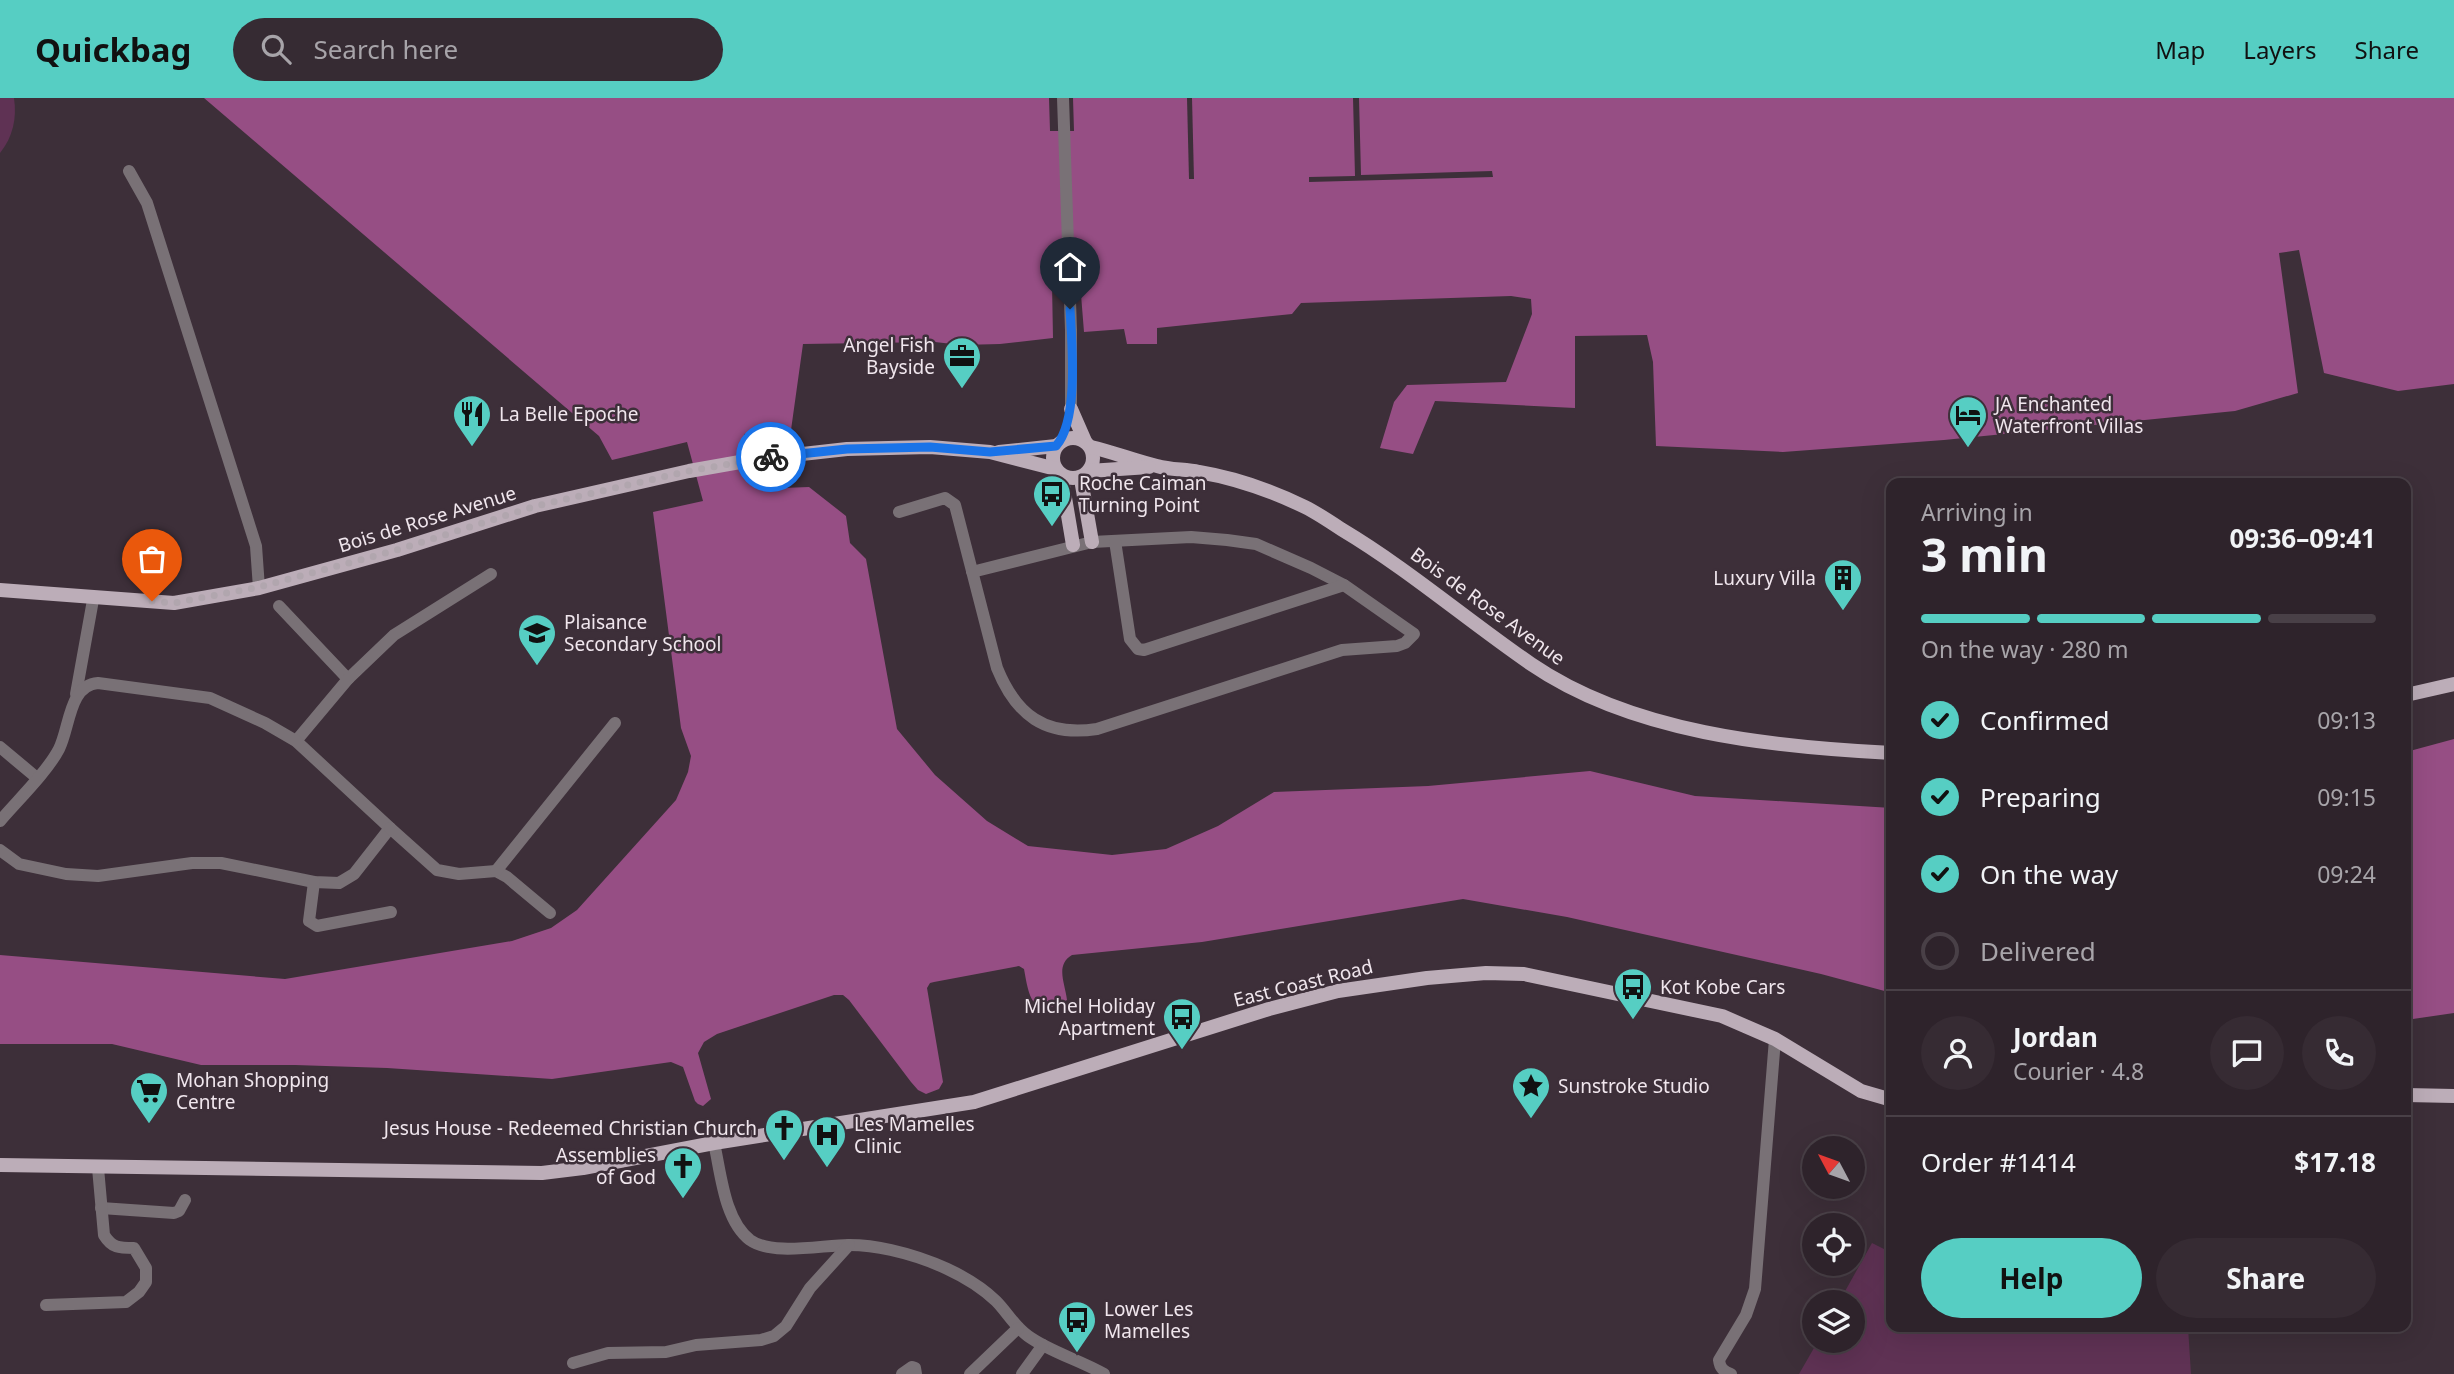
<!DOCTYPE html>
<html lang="en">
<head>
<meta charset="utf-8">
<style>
  :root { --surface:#2e232b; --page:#362b33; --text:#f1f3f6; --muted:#a7a4a9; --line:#494047; --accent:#56cec3 }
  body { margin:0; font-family:"Noto Sans",sans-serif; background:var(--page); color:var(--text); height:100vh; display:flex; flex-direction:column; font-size:26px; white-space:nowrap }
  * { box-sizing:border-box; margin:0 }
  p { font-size:23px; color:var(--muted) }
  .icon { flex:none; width:38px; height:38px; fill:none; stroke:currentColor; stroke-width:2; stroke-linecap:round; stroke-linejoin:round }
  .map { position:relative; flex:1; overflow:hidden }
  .side { position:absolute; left:1886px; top:380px; width:525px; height:854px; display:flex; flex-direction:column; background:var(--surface); border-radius:14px; box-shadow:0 7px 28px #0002,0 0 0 2px var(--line) }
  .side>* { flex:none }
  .needle { width:46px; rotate:311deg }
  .buttons { position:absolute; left:1802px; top:1038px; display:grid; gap:14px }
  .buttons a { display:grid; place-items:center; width:63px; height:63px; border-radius:50%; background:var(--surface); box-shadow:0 7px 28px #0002,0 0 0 2px var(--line); font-size:35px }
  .pin { position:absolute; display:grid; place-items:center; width:60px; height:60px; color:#fff; margin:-72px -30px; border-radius:50% 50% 50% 0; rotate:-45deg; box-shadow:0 0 7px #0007 }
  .pin .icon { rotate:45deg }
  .courier { position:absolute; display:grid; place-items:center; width:70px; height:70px; margin:-35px; border:5px solid #1a73e8; border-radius:50%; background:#fff; color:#222; box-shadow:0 2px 9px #0007 }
  .overview em { font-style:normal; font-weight:700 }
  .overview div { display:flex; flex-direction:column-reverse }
  .overview { display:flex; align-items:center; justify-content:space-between; height:119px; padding:0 35px }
  h1 { font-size:46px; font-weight:700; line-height:52px }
  .bar { display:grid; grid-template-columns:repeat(4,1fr); gap:10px 7px; align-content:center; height:84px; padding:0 35px }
  .bar i { height:9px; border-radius:5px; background:var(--line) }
  .bar .current { background:var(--accent) }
  .bar p { grid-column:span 4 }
  .line { display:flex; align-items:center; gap:18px; padding:0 35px; border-top:2px solid var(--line) }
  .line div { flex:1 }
  .round { display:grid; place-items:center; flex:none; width:74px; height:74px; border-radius:37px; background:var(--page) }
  ol { padding:0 35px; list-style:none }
  li { display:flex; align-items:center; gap:21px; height:77px }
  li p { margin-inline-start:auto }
  li .icon { padding:7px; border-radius:50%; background:var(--accent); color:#111; stroke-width:4 }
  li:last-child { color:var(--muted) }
  li i { width:38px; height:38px; border:4px solid var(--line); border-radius:50% }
  .primary-button { display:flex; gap:14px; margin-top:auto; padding:14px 35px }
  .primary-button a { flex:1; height:80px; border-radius:42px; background:var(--accent); color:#111; font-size:28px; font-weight:700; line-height:80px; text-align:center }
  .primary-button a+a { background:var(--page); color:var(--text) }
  header { display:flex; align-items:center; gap:42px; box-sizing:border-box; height:98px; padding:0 35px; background:var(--accent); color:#111 }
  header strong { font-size:33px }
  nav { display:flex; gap:38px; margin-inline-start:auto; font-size:24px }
  .search { width:490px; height:63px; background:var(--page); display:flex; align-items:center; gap:18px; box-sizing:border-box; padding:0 24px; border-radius:38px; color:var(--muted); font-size:26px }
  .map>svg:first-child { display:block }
  .green { fill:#5f3254 }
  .water { fill:#964e84 }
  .pier { fill:#3d2f39 }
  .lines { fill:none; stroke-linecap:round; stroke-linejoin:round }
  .minor { stroke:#797176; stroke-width:12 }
  .major { stroke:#bcadb8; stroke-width:14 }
  .done { stroke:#b1a6ae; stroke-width:7; stroke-dasharray:0 12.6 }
  .route { stroke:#1a73e8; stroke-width:9 }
  .labels { text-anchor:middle; stroke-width:5; stroke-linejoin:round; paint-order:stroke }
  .poi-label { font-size:19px; fill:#f0e6ed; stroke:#3d2f39; text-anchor:start }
  .street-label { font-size:19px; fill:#f0e6ed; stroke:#3d2f39 }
</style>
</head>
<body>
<header>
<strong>Quickbag</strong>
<div class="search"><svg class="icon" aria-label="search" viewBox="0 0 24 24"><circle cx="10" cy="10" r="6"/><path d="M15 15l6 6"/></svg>Search here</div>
<nav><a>Map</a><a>Layers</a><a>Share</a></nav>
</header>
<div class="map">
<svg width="2454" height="1276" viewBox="0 0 2454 1276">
  <rect width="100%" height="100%" fill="#3d2f39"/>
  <g class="green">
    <path d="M0,0H14C17,20 13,39 0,55Z"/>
    <path d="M1872,1145L1892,1155V1228H2044L2055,1234L2071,1228L2188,1229L2191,1276H1799L1818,1243L1853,1242V1204H1839Z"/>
  </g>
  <g class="water">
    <path d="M204,0H1049L1050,33H1074L1073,0H2454V286L2398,293L2324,275L2299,152L2279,155L2298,295L2235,313L1944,342L1783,354L1656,348L1653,264L1647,237L1575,238V310L1435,303L1413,356L1380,350L1394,304L1407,287L1506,284L1532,216L1531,201L1511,198L1301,205L1292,216L1157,230V246H1127L1124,231L1084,234L1080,184L1052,186L1053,240L1000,246L961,247L935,244L803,246L791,332L744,336L757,391L809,389L846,418L850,445L866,461L897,631L935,677L987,723L1028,748L1112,757L1166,751L1218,728L1274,694L1428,688L1590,673L1695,698L1892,710V895L1821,876L1567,819L1463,801L1202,844L1072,857C1055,867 1065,885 1067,902C1032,922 1029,899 1024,871L1019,868L934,884L930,885L927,890L943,984L939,991L926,996L918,992L911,984L849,902L843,897H834L717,936L704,944L698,955L711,1001L703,1008L698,1006L695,1003L683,969L671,964L552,981L387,970L295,967H201L112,946H0V857L285,881L512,843L551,830L577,812L676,702L688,674L691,658L681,630L653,414L703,403L687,344L612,362L599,338Z"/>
    <path d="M2454,641V915L2406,922V654Z"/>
  </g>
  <g class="pier">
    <path d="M1187,0H1192L1194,81H1189Z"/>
    <path d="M1353,0H1359L1361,77L1492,73L1493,79L1309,84V79L1355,78Z"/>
  </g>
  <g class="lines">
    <g class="minor">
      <path d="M1063,0L1071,232V311"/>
      <path d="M129,73L147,105L256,448L259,490"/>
      <path d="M899,414L945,400L955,407L997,570C1016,617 1045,639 1097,631L1342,552L1397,548L1405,545L1414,536L1344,487L1311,470L1256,446L1227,442L1191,439L1092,444L972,474"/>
      <path d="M1115,443L1130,541L1138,551L1144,552L1344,487"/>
      <path d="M279,508L348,581"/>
      <path d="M76,596L93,502"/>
      <path d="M296,643L348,581L394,537L491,476"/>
      <path d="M0,649L37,680"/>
      <path d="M0,723C17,703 47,674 59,651C70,629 69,587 98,585L210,600L265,625L296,643L390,730L354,776L339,785L314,784L221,765H192L98,778L66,776L19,766L0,752"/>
      <path d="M390,730L437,772L459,776L496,773L507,779L550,815"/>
      <path d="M496,773L615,625"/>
      <path d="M314,784L309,823L317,828L391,814"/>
      <path d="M714,1045C721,1075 724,1122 750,1142C772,1158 822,1147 849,1147C863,1147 878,1149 891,1152C927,1160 969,1177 996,1203C1007,1214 1014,1228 1028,1238C1050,1254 1080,1262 1104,1276"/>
      <path d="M101,1110L174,1115L179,1113L185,1102"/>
      <path d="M46,1207L126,1204L139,1194L146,1184V1170L134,1150C119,1150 112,1150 104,1137L98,1070"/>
      <path d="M573,1265L608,1255L666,1254L696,1247L761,1242L774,1238L786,1228L810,1190L849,1147"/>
      <path d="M902,1276L912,1269L915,1270L916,1276"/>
      <path d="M970,1276L1018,1230"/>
      <path d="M1022,1276L1043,1247"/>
      <path d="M1731,1276C1723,1273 1720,1270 1719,1262L1746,1217L1755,1191L1775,941"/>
    </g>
    <g class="major">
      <path d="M1071,311L1085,343"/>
      <circle cx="1073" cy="360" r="20"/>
      <path d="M1091,349C1113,354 1135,363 1157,368C1171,372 1185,371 1199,374C1235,380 1272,393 1305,409C1317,415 1329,423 1341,431C1408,471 1467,522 1531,566C1632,635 1772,649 1892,655"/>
      <path d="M999,354L1056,348"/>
      <path d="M1089,373L1149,369"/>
      <path d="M1061,376L1073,447"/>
      <path d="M1083,378L1082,387L1092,444"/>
      <path d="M0,492L174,505L259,490L397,452L535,408L689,373L757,361L847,351L930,349L990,354L1056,371"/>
      <path d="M2406,597L2454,586"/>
      <path d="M2406,997L2454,998"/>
      <path d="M0,1067L542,1075L583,1070L714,1045L974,1004L1269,911L1338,893L1427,880L1486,875L1524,876L1722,918L1775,941L1861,993L1892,1002"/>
    </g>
  </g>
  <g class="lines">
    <path class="done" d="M152,503L174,505L259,489L397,452L536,408L689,373L771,359"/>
    <path class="route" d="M771,359L847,351L930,349L990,354L1056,348C1079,322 1072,246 1070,211"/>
  </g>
  <defs>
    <symbol id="office-pin" viewBox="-11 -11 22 30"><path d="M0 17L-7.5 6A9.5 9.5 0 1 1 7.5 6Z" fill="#56cec3" stroke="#3d2f39"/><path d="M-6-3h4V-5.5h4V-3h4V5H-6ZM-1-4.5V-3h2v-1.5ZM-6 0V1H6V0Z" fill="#111"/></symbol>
    <symbol id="restaurant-pin" viewBox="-11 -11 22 30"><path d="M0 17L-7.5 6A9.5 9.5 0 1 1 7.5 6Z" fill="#56cec3" stroke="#3d2f39"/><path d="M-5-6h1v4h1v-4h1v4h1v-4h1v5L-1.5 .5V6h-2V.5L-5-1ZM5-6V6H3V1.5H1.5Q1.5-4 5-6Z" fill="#111"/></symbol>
    <symbol id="hotel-pin" viewBox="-11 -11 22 30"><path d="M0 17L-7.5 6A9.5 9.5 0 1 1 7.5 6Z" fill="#56cec3" stroke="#3d2f39"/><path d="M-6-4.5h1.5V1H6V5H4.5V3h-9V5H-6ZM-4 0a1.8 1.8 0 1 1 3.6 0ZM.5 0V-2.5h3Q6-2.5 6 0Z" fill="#111"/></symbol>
    <symbol id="bus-pin" viewBox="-11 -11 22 30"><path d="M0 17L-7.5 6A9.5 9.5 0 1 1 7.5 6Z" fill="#56cec3" stroke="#3d2f39"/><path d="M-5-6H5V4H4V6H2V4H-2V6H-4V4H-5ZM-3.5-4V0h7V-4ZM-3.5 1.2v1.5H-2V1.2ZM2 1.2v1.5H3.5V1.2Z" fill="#111"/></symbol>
    <symbol id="building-pin" viewBox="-11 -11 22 30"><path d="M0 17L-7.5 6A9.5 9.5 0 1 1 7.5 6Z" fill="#56cec3" stroke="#3d2f39"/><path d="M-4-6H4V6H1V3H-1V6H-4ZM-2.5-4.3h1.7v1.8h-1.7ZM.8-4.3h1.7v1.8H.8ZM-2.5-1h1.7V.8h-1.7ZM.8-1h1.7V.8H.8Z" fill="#111"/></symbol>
    <symbol id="school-pin" viewBox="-11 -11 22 30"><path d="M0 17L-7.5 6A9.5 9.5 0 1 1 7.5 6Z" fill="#56cec3" stroke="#3d2f39"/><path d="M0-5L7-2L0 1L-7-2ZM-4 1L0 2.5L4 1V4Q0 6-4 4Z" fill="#111"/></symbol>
    <symbol id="sight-pin" viewBox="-11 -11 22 30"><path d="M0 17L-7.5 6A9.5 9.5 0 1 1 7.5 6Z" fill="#56cec3" stroke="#3d2f39"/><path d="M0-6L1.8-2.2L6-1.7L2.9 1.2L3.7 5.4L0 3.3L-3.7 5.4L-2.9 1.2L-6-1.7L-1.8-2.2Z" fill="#111"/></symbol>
    <symbol id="supermarket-pin" viewBox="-11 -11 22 30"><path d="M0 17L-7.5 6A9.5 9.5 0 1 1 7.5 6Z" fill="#56cec3" stroke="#3d2f39"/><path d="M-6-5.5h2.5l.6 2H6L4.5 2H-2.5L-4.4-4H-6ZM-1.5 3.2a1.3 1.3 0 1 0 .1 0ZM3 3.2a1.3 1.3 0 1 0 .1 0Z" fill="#111"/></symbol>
    <symbol id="church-pin" viewBox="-11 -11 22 30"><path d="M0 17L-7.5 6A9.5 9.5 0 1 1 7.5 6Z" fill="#56cec3" stroke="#3d2f39"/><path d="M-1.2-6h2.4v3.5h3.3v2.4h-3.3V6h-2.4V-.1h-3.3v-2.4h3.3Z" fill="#111"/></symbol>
    <symbol id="hospital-pin" viewBox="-11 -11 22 30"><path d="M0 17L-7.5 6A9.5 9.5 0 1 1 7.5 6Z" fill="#56cec3" stroke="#3d2f39"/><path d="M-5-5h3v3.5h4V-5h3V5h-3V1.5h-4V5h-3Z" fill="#111"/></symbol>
  </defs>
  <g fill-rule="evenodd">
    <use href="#office-pin" x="940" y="236" width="44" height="60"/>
    <use href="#restaurant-pin" x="450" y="294" width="44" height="60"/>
    <use href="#hotel-pin" x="1946" y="295" width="44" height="60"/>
    <use href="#bus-pin" x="1030" y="374" width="44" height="60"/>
    <use href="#building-pin" x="1821" y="458" width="44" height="60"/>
    <use href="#school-pin" x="515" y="513" width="44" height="60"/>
    <use href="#bus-pin" x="1611" y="867" width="44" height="60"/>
    <use href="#bus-pin" x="1160" y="897" width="44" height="60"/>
    <use href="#sight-pin" x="1509" y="966" width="44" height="60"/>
    <use href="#supermarket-pin" x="127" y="971" width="44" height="60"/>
    <use href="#church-pin" x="762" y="1008" width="44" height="60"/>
    <use href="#hospital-pin" x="805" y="1015" width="44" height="60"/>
    <use href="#church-pin" x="661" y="1046" width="44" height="60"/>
    <use href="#bus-pin" x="1055" y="1200" width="44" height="60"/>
  </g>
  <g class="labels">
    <g class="poi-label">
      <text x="935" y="254" text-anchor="end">Angel Fish<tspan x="935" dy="22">Bayside</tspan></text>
      <text x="1995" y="313">JA Enchanted<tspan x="1995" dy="22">Waterfront Villas</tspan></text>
      <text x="499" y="323">La Belle Epoche</text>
      <text x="1079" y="392">Roche Caiman<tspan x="1079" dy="22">Turning Point</tspan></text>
      <text x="1816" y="487" text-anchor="end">Luxury Villa</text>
      <text x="564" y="531">Plaisance<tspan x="564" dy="22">Secondary School</tspan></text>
      <text x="1660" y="896">Kot Kobe Cars</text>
      <text x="1155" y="915" text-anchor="end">Michel Holiday<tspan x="1155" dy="22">Apartment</tspan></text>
      <text x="176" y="989">Mohan Shopping<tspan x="176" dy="22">Centre</tspan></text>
      <text x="1558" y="995">Sunstroke Studio</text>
      <text x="854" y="1033">Les Mamelles<tspan x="854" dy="22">Clinic</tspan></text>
      <text x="757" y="1037" text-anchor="end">Jesus House - Redeemed Christian Church</text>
      <text x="656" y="1064" text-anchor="end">Assemblies<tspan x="656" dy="22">of God</tspan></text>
      <text x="1104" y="1218">Lower Les<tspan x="1104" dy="22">Mamelles</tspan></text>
    </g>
    <g class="street-label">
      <text transform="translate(427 421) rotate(-17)" y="7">Bois de Rose Avenue</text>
      <text transform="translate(1488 508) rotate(36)" y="7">Bois de Rose Avenue</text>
      <text transform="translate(1303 885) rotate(-14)" y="7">East Coast Road</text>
    </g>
  </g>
</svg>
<div class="buttons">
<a><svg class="needle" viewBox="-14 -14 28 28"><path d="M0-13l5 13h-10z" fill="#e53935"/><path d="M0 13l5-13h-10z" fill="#a7a4a9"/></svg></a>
<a><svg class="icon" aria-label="locate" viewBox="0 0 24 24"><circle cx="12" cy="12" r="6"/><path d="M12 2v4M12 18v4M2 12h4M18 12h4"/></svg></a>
<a><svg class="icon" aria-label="layers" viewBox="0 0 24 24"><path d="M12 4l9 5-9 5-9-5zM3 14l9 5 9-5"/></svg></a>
</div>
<div class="pin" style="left:152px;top:503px;background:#ea580c"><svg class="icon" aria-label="bag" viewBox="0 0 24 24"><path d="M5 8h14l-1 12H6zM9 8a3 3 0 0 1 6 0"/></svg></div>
<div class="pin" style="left:1070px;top:211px;background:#1f2937"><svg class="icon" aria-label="home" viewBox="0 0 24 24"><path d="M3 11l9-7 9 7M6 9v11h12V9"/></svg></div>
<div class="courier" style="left:771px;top:359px"><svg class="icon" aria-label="bike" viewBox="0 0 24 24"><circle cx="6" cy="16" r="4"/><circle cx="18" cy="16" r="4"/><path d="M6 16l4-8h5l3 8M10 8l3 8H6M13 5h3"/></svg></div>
<section class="side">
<div class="overview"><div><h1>3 min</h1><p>Arriving in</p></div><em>09:36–09:41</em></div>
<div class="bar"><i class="current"></i><i class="current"></i><i class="current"></i><i></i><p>On the way · 280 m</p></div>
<ol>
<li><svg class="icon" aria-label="check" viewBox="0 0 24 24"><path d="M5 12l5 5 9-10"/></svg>Confirmed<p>09:13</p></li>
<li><svg class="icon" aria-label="check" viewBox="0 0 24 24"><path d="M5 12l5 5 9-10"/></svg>Preparing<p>09:15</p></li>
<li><svg class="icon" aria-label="check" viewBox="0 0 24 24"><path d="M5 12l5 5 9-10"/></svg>On the way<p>09:24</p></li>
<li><i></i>Delivered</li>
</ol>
<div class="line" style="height:126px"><a class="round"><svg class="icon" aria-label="person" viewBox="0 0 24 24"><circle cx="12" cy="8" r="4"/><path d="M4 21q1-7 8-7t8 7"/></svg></a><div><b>Jordan</b><p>Courier · 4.8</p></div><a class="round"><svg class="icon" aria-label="chat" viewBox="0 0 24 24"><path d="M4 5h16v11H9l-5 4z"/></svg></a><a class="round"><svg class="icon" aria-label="phone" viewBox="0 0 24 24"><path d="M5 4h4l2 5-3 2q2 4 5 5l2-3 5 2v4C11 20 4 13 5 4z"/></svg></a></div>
<div class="line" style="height:91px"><div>Order #1414</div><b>$17.18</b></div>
<div class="primary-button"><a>Help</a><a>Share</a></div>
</section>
</div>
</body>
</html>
